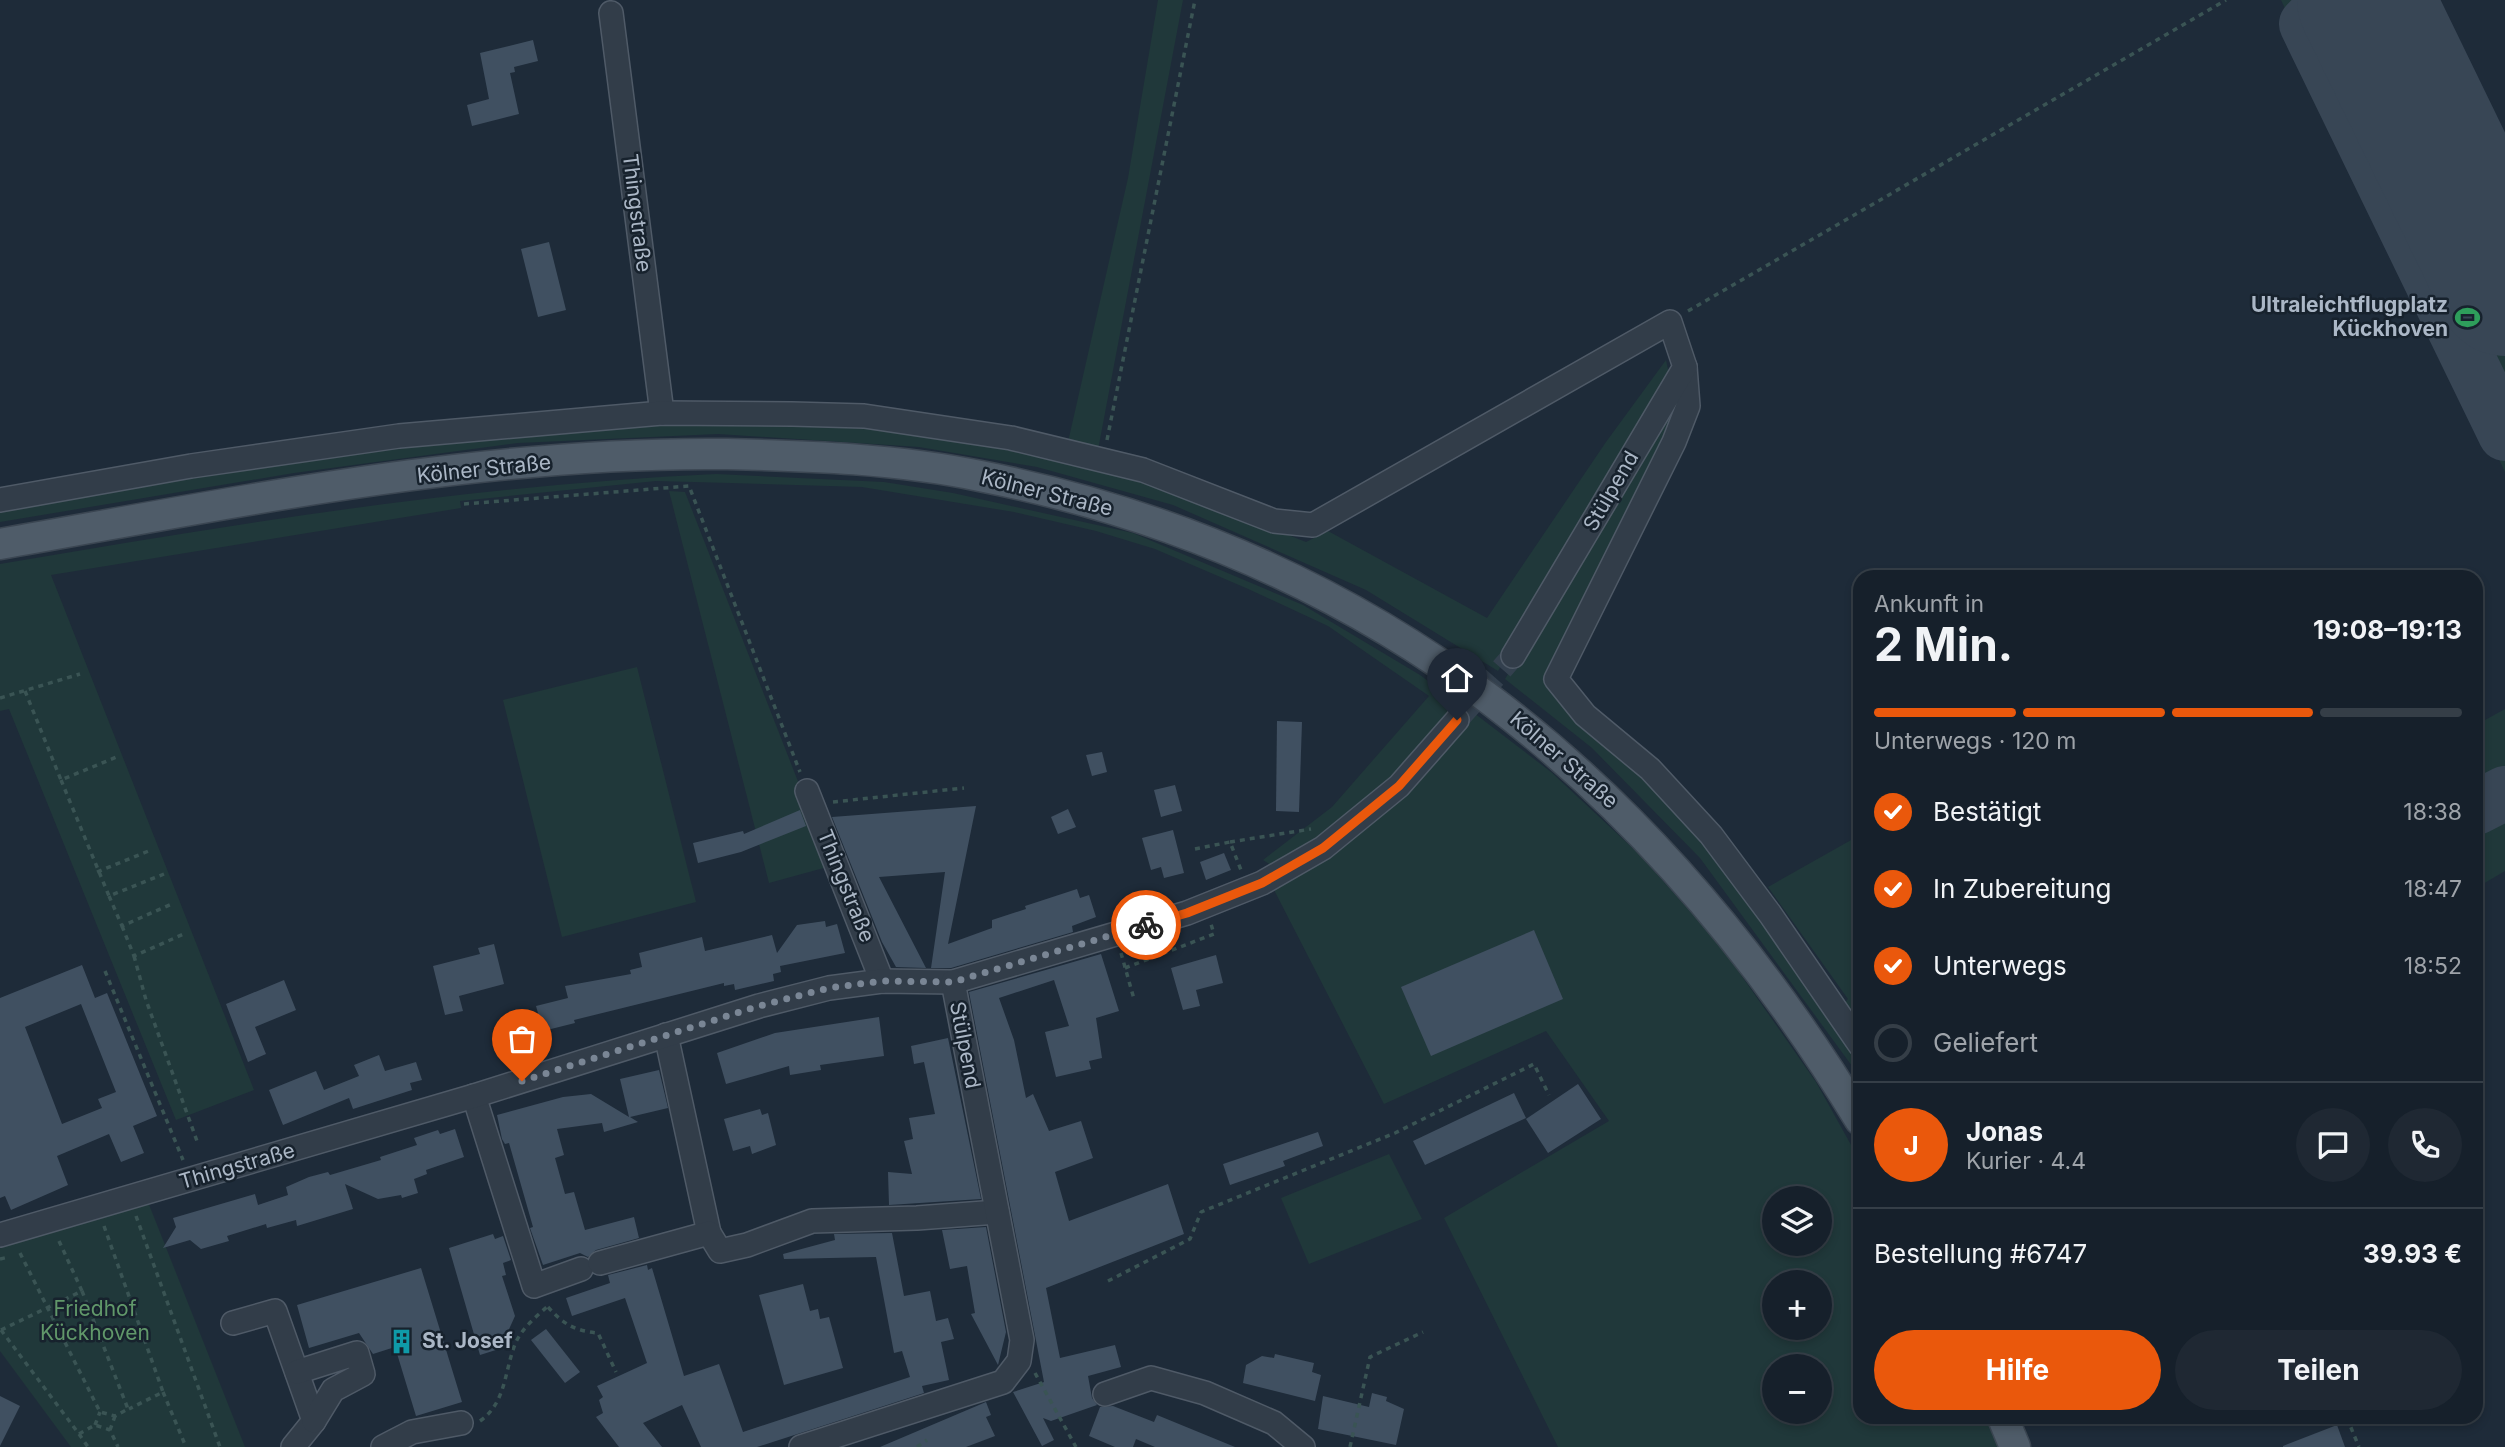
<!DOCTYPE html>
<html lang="de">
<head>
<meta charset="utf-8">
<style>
  :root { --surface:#16202b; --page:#1f2833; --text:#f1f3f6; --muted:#9ea3a9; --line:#353e47; --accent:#ea580c }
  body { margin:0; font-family:Inter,sans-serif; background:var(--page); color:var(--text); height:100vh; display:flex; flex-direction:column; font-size:26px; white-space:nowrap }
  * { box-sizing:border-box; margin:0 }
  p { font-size:23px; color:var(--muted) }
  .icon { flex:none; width:38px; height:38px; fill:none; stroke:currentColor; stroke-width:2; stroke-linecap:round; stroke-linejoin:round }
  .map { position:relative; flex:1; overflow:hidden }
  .details { position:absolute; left:1853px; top:570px; width:630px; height:854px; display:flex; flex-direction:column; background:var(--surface); border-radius:21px; box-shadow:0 4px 10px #0003,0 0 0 2px var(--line) }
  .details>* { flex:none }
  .fabs { position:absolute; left:1762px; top:1186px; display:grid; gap:14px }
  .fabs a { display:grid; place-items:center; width:70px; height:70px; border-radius:50%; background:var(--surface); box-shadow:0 4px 10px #0003,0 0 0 2px var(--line); font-size:35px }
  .pin { position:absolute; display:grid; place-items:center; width:60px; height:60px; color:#fff; margin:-72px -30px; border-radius:50% 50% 50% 0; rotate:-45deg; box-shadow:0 0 7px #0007 }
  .pin .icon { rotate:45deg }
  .courier { position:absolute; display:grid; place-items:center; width:70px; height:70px; margin:-35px; border:5px solid #ea580c; border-radius:50%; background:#fff; color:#222; box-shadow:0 2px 9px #0007 }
  .overview em { font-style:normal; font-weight:700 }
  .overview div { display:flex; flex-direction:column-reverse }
  .overview { display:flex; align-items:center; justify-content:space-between; height:119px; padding:0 21px }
  h1 { font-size:46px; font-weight:700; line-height:52px }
  .bar { display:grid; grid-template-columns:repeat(4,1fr); gap:10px 7px; align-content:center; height:84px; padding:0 21px }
  .bar i { height:9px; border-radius:5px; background:var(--line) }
  .bar .active { background:var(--accent) }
  .bar p { grid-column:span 4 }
  .line { display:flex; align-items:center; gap:18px; padding:0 21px; border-top:2px solid var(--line) }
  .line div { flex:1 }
  .round { display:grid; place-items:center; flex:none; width:74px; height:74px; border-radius:37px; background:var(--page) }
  ol { padding:0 21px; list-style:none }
  li { display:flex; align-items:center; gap:21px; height:77px }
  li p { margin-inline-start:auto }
  li .icon { padding:7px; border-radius:50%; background:var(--accent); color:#fff; stroke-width:4 }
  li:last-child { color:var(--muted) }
  li i { width:38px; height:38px; border:4px solid var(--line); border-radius:50% }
  .action { display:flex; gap:14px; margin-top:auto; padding:14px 21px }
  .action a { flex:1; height:80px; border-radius:42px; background:var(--accent); color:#fff; font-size:28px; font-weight:700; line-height:80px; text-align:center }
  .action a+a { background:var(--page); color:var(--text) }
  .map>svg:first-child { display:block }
  .green { fill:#20383a; fill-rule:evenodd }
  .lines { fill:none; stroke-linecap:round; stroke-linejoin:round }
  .taxiway { stroke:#384655; stroke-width:54 }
  .runway { stroke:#384655; stroke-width:136 }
  .building { fill:#405061; fill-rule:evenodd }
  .minor-tunnel { stroke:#33404e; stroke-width:23; stroke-dasharray:23 11; stroke-linecap:butt }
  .minor-casing { stroke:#4f5a67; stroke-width:26 }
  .major-casing { stroke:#3b4652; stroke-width:33 }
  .path { stroke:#3a5454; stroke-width:3.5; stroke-dasharray:5 5; stroke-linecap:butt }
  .minor { stroke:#323d49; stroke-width:23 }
  .major { stroke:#4f5c69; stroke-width:30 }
  .done { stroke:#7a8695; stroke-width:7; stroke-dasharray:0 12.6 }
  .route { stroke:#ea580c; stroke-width:9 }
  .labels { text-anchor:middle; stroke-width:5; stroke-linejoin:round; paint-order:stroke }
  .street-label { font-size:21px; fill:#abb7c6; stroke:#17222d }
  .poi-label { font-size:21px; font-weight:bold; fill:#abb7c6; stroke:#17222d; text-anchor:end }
  .park-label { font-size:21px; fill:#61986a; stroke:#17222d }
</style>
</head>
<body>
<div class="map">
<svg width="2505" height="1447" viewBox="0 0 2505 1447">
  <rect width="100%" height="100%" fill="#1e2b39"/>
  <g class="green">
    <path d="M1158,0H1183L1098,450L1068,442L1128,178Z"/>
    <path d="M2281,0H2426L2505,163V472Z"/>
    <path d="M1666,360L1670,379L1498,671L1366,590L1173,505L1037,467L919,447L718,434L518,443L294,473L0,522V504L291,456L677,420L894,426L1123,469L1306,542L1328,531L1487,618L1606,442Z"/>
    <path d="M1683,391L1665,454L1546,685L1665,794L1836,1012L1848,999L1768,887L1860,835V1077L1700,858L1592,748L1505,679Z"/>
    <path d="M716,474L884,482L953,493L1133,533L1303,605L1420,675L1458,703L1375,801L1274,867L1263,860L1332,807L1429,696L1328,626L1246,588L1155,549L1096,531L1014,512L862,487L730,483L656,481L460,501L461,508L51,575L254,1090L176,1120L9,709L0,711V564C238,523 475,485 716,474Z"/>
    <path d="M669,491L685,492L831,866L769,883Z"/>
    <path d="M637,667L696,902L562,937L503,700Z"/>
    <path d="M2505,709V871L2476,888V725Z"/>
    <path d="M1474,713L1551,772L1639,854L1720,945L1816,1082L1860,1161V1418H1986L1999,1447H1558L1444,1218L1609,1121L1546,1031L1384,1104L1272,886L1395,796ZM1774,1199H1820V1244H1774ZM1774,1283H1820V1328H1774ZM1774,1367H1820V1412H1774Z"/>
    <path d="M1389,1154L1422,1219L1309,1264L1281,1198Z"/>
    <path d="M148,1202L245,1447H71L0,1351V1246Z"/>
  </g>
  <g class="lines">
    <g class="taxiway">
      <path d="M2329,0L2306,24L2505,434"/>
      <path d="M2476,808L2505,793"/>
    </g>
    <path class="runway" d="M2365,0L2505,288"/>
  </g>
  <g class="building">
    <path d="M533,40L538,61L514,67L515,72L510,73L519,114L472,126L467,105L489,99L480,53Z"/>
    <path d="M549,242L566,310L538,317L521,249Z"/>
    <path d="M1277,721L1302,722L1299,812L1276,811Z"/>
    <path d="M1102,752L1107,772L1092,776L1086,755Z"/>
    <path d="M1175,785L1182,811L1161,817L1154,790Z"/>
    <path d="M976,806L948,944L992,928V920L1026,909L1025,906L1077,889L1080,898L1089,895L1096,917L1072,926L1073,932L951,968H931L945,872L879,877L926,968L896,967L882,942L832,817Z"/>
    <path d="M1068,809L1076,827L1058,834L1051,817Z"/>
    <path d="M800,810L806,826L741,852L698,863L693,843L743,831L744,834Z"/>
    <path d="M1173,830L1184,873L1164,878L1161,867L1151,870L1142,838Z"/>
    <path d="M1224,853L1231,870L1206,880L1200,862Z"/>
    <path d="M825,921L826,927L837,924L845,953L780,966L781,972L773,974L774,981L735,990L734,984L724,986V983L574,1020L575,1023L543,1031L536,1006L568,998L565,986L631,974L630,970L642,967L639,953L702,937L705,951L772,935L777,953L797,925Z"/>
    <path d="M1534,930L1563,999L1431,1056L1401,987Z"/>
    <path d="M494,944L504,984L459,996L463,1011L445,1015L433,966L480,954L478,948Z"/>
    <path d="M1101,954L1119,1011L1096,1018L1102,1058L1089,1061L1091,1069L1056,1077L1045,1032L1069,1026L1054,980L999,998L1014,1040L1026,1098L1033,1094L1049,1131L1081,1121L1093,1158L1055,1172L1069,1221L1168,1184L1184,1234L1046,1288L1060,1358L1115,1345L1121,1367L1088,1376L1092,1398L1097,1405L1051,1421L1043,1418L1054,1440L1042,1446L1013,1392L1044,1382L969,992Z"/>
    <path d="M1216,955L1223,983L1196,990L1200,1006L1183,1010L1171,968Z"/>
    <path d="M82,965L95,998L107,993L157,1116L133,1126L144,1153L121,1162L109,1134L57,1156L68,1185L11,1210L5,1196L0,1198V998ZM81,1004L116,1092L98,1099L102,1108L62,1124L25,1027Z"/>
    <path d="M284,980L296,1010L255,1027L266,1054L248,1062L226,1004Z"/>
    <path d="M879,1017L884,1056L820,1065L821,1070L790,1075L789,1066L726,1084L717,1053L775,1033Z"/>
    <path d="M948,1038L981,1199L889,1205L888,1172L912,1174L904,1141L913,1139L909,1118L935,1114L924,1062L914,1064L911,1046Z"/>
    <path d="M379,1055L385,1071L416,1062L422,1080L410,1083L412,1090L353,1109L349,1098L283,1125L269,1090L316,1071L324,1090L359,1076L354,1065Z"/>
    <path d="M659,1070L668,1108L630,1117L638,1122L604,1132L602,1123L557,1129L564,1155L555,1158L565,1194L574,1192L585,1230L634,1217L639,1238L596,1250L588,1257L580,1253L543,1265L530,1228L533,1227L509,1143L505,1144L502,1139L497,1115L563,1097L591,1094L629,1117L620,1079Z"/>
    <path d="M1578,1084L1601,1119L1548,1153L1526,1119Z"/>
    <path d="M1514,1093L1526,1118L1425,1165L1413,1141Z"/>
    <path d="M760,1109L762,1115L768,1113L776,1145L752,1154L750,1146L733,1151L724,1119Z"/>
    <path d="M455,1129L464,1157L426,1170L427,1174L414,1179L418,1193L402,1198L401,1195L378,1199L345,1184L353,1209L297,1226L296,1220L267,1228L266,1224L227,1236L229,1241L201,1249L190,1240L163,1248L176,1227L173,1218L255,1194L258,1205L288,1195L286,1187L309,1177L328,1172L330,1175L381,1160L380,1157L417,1145L414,1138L438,1130L440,1134Z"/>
    <path d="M1318,1132L1323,1146L1283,1161L1285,1166L1230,1185L1223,1164Z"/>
    <path d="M986,1227L1006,1332L998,1365L971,1314L975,1313L967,1266L950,1269L942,1230Z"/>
    <path d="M892,1233L904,1296L930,1291L936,1321L948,1318L954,1339L941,1342L949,1380L922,1386L924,1393L757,1447H701L682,1405L643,1423L662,1447H619L596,1417L603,1413L599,1400L603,1397L597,1386L647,1363L625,1298L572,1316L566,1298L610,1283L608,1275L647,1265L648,1270L652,1268L684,1376L719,1364L743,1432L910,1377L902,1351L894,1353L876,1257L784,1259L783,1254L835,1240L834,1234Z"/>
    <path d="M493,1234L495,1239L503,1236L511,1260L503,1263L506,1275L502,1276L515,1316L506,1336L496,1339L499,1349L480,1355L449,1248Z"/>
    <path d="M421,1268L462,1402L416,1416L395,1347L373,1354L359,1333L309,1348L297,1305Z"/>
    <path d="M803,1284L810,1311L818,1309L820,1319L829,1317L843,1368L784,1385L759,1295Z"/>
    <path d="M546,1329L580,1372L565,1383L531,1340Z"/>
    <path d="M1275,1354L1314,1363L1312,1372L1321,1375L1315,1401L1243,1383L1246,1365L1262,1356L1274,1358Z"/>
    <path d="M1372,1393L1387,1397L1386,1401L1404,1409L1396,1445L1318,1429L1323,1396L1369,1407Z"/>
    <path d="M0,1396L20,1406L0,1446Z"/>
    <path d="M986,1402L991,1415L986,1417L995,1436L966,1447H880Z"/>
    <path d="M1113,1406L1154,1422L1157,1415L1235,1447H1155L1136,1439L1133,1447H1115L1089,1436L1100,1407Z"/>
    <path d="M2337,1425L2345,1447H2283V1446Z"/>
  </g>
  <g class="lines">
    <path class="minor-tunnel" d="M1457,720L1513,656"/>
    <defs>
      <g id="minor">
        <path d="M611,13L662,413"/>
        <path d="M1685,367L1688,406L1674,442L1556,679L1585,715L1650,769L1711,835L1770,914L1860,1045"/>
        <path d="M0,500L191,466L399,436L662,413L792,414L864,416L1011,438L1143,470L1274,521L1313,525L1670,322L1685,367L1513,656"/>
        <path d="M807,791L882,981"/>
        <path d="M666,1035L709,1233"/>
        <path d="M474,1096L534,1286L581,1269"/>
        <path d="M0,1235L474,1096L759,1006L829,988L882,981L953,982L1187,913L1262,883L1323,848L1399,786L1457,720"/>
        <path d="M600,1263L709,1233L720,1251L747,1245L812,1221L917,1218L997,1212"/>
        <path d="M233,1323L275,1311L314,1421L293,1447"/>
        <path d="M297,1372L357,1353L363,1374L333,1390L314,1421"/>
        <path d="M1105,1394L1151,1378L1205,1393L1274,1423L1303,1447"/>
        <path d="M383,1447L412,1432L461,1423"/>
        <path d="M801,1447L1003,1382L1019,1361L1022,1340L953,982"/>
      </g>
      <g id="major">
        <path d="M0,544C239,502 482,451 727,454C811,456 898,459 980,476C1376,554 1654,782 1860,1120"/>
        <path d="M2003,1418L2015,1447"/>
      </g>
    </defs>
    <use href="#minor" class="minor-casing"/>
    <use href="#major" class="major-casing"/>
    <g class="path">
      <path d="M1688,311L2226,0"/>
      <path d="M1107,440L1195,0"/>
      <path d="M464,504L689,486L800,772"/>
      <path d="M25,691L61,780L119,756"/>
      <path d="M0,698L80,674"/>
      <path d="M61,780L109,896L164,874"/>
      <path d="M833,802L964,788"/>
      <path d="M1230,842L1311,829"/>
      <path d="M1195,849L1230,842L1241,870"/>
      <path d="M97,872L151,850"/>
      <path d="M109,896L122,926L174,903"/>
      <path d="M122,926L134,956L186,933"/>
      <path d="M1121,953L1134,999"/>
      <path d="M134,956L146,1000L197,1141"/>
      <path d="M1125,968L1214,934L1211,924"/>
      <path d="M105,971L183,1160"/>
      <path d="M136,1216L220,1447"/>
      <path d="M104,1226L163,1392L129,1409"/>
      <path d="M20,1253L100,1412L115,1416L128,1409L82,1291"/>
      <path d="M0,1259L9,1257"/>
      <path d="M1108,1281L1190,1239L1201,1212L1395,1133L1534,1064L1549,1095"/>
      <path d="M548,1307C563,1324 575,1331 598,1333L616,1372"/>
      <path d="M1,1330L79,1434L95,1425L110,1430L118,1447"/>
      <path d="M1,1330L82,1291L59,1241"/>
      <path d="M1035,1373L1076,1447"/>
      <path d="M163,1392L186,1447"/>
      <path d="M2347,1418L2359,1447"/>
      <path d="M480,1421C507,1402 504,1370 516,1342C523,1327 537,1316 549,1305"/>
      <path d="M95,1425L100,1412"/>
      <path d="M110,1430L115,1416"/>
      <path d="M79,1434L88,1447"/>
      <path d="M917,1447L927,1440"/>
      <path d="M1350,1447L1370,1357L1423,1332"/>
    </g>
    <use href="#minor" class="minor"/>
    <use href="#major" class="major"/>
  </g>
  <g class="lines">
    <path class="done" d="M522,1081L759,1006L829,988L882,981L953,982L1146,925"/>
    <path class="route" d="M1146,925L1187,913L1262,883L1323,848L1399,786L1457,720"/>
  </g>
  <defs>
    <symbol id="stadium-bare" viewBox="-9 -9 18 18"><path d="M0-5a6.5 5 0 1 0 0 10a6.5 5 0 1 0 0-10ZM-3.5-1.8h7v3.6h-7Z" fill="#2e9e5b" stroke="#17222d" stroke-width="2.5" paint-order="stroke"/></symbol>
    <symbol id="building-bare" viewBox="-9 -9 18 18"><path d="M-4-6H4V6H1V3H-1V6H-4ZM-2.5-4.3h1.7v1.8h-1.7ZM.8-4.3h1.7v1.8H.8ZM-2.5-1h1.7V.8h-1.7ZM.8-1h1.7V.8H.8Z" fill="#0f9aa8" stroke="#17222d" stroke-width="2.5" paint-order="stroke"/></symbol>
  </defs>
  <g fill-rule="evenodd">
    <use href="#stadium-bare" x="2450" y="300" width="35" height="35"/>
    <use href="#building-bare" x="384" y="1324" width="35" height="35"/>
  </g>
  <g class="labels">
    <g class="street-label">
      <text transform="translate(637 213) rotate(83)" y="7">Thingstraße</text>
      <text transform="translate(484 469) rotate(-6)" y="7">Kölner Straße</text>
      <text transform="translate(1611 491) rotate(-60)" y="7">Stülpend</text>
      <text transform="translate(1047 493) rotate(14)" y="7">Kölner Straße</text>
      <text transform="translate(1564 760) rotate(41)" y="7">Kölner Straße</text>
      <text transform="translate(846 886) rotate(68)" y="7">Thingstraße</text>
      <text transform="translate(965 1045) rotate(79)" y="7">Stülpend</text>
      <text transform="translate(237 1166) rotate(-16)" y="7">Thingstraße</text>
    </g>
    <g class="poi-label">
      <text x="2448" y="312">Ultraleichtflugplatz<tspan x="2448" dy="24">Kückhoven</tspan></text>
      <text x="422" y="1348" text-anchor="start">St. Josef</text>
    </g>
    <g class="park-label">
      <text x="95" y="1316">Friedhof<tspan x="95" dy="24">Kückhoven</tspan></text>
    </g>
  </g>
</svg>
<div class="fabs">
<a><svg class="icon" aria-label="layers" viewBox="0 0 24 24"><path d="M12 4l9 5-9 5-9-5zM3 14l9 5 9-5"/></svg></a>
<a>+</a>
<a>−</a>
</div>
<div class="pin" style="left:522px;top:1081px;background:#ea580c"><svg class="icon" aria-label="bag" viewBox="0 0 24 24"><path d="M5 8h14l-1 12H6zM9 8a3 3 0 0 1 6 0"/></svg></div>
<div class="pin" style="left:1457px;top:720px;background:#1f2937"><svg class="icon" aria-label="home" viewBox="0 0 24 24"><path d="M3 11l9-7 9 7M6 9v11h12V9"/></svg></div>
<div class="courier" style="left:1146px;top:925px"><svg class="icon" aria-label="bike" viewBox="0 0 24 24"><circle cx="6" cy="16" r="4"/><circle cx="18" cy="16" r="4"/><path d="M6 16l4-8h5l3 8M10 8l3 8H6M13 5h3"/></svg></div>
<section class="details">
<div class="overview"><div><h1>2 Min.</h1><p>Ankunft in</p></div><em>19:08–19:13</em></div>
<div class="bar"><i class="active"></i><i class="active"></i><i class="active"></i><i></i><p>Unterwegs · 120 m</p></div>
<ol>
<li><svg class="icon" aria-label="check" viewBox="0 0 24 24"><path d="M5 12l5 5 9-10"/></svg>Bestätigt<p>18:38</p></li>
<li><svg class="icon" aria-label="check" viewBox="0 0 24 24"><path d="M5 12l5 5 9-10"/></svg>In Zubereitung<p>18:47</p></li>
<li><svg class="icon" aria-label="check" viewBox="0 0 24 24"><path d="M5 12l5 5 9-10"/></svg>Unterwegs<p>18:52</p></li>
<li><i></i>Geliefert</li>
</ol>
<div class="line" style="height:126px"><b class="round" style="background:var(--accent);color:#fff">J</b><div><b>Jonas</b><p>Kurier · 4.4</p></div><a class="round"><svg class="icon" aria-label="chat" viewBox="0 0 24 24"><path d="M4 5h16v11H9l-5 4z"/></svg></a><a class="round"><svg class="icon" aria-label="phone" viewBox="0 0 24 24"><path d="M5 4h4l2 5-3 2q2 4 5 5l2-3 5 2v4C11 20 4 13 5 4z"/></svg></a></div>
<div class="line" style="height:91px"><div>Bestellung #6747</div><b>39.93 €</b></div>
<div class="action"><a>Hilfe</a><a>Teilen</a></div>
</section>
</div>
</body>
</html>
